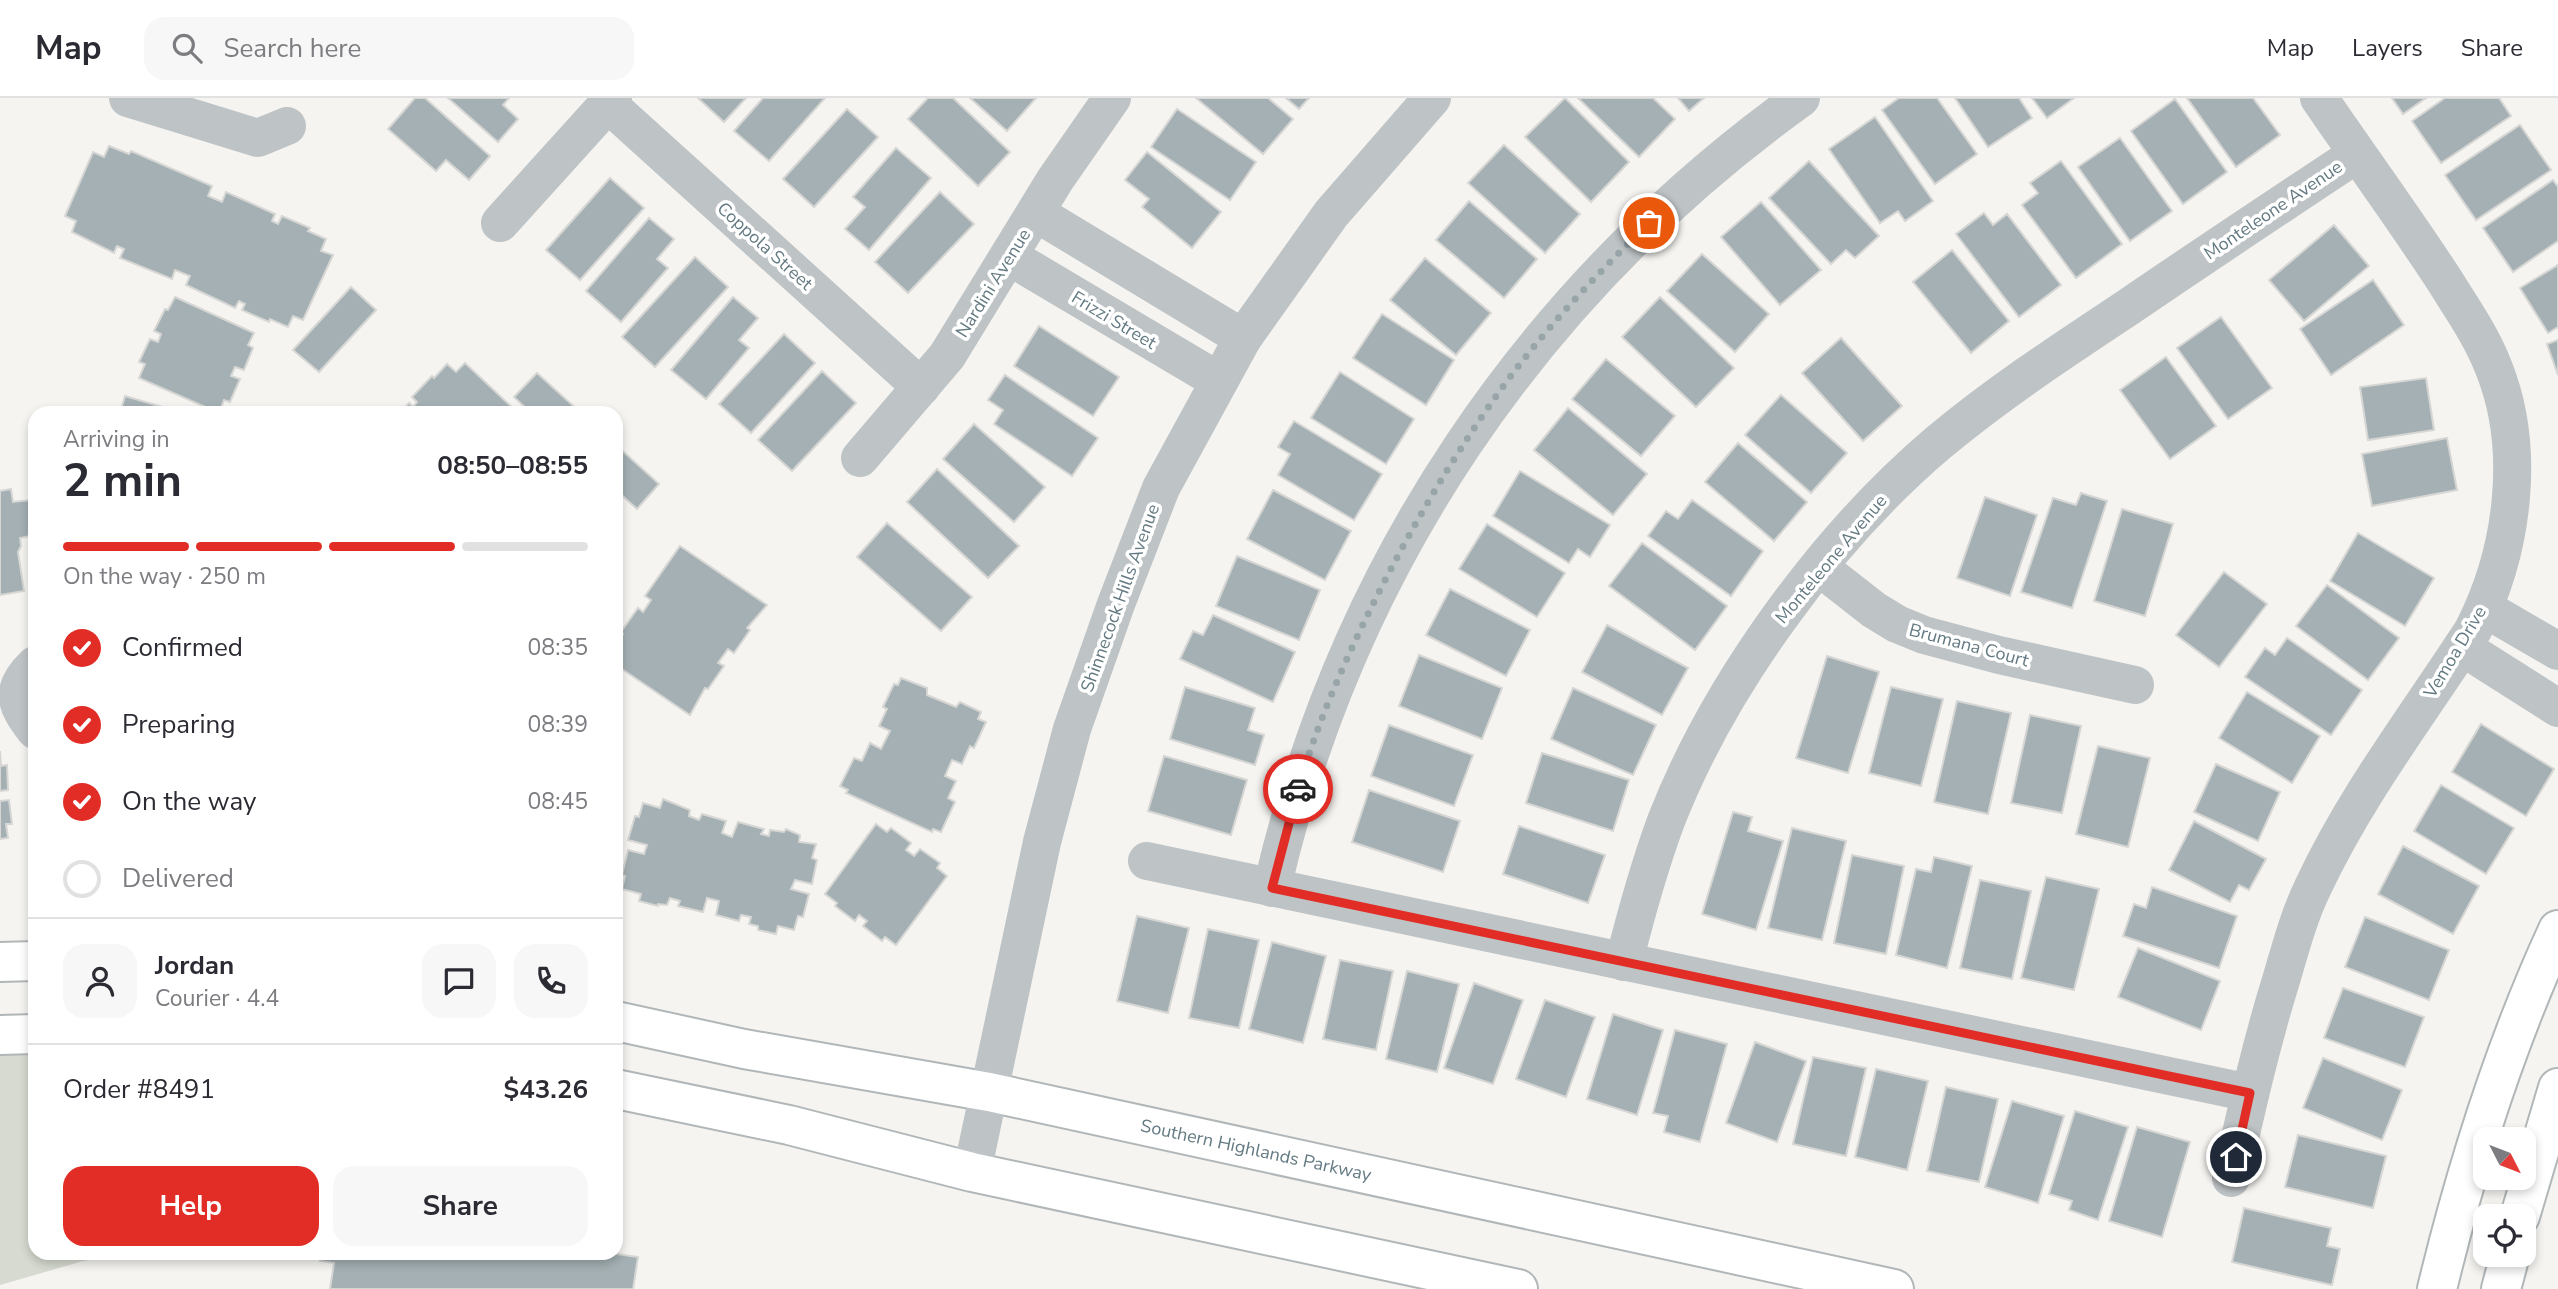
<!DOCTYPE html>
<html lang="en">
<head>
<meta charset="utf-8">
<style>
  :root { --surface:#fff; --page:#f7f7f7; --text:#2b2b33; --muted:#7c7c81; --line:#e1e1e2; --accent:#e12d25 }
  body { margin:0; font-family:"Nunito Sans",sans-serif; background:var(--page); color:var(--text); height:100vh; display:flex; flex-direction:column; font-size:26px; white-space:nowrap }
  * { box-sizing:border-box; margin:0 }
  p { font-size:23px; color:var(--muted) }
  .icon { flex:none; width:38px; height:38px; fill:none; stroke:currentColor; stroke-width:2; stroke-linecap:round; stroke-linejoin:round }
  .map { position:relative; flex:1; overflow:hidden }
  .side { position:absolute; left:28px; top:308px; width:595px; height:854px; display:flex; flex-direction:column; background:var(--surface); border-radius:21px; box-shadow:0 4px 10px #0003 }
  .side>* { flex:none }
  .needle { width:46px; rotate:132deg }
  .fabs { position:absolute; left:2473px; top:1029px; display:grid; gap:14px }
  .fabs a { display:grid; place-items:center; width:63px; height:63px; border-radius:14px; background:var(--surface); box-shadow:0 4px 10px #0003; font-size:35px }
  .pin { position:absolute; display:grid; place-items:center; width:60px; height:60px; color:#fff; margin:-30px; border:4px solid #fff; border-radius:50%; box-shadow:0 2px 7px #0007 }
  .courier { position:absolute; display:grid; place-items:center; width:70px; height:70px; margin:-35px; border:5px solid #e12d25; border-radius:50%; background:#fff; color:#222; box-shadow:0 2px 9px #0007 }
  .overview em { font-style:normal; font-weight:700 }
  .overview div { display:flex; flex-direction:column-reverse }
  .overview { display:flex; align-items:center; justify-content:space-between; height:119px; padding:0 35px }
  h1 { font-size:46px; font-weight:700; line-height:52px }
  .bar { display:grid; grid-template-columns:repeat(4,1fr); gap:10px 7px; align-content:center; height:84px; padding:0 35px }
  .bar i { height:9px; border-radius:5px; background:var(--line) }
  .bar .on { background:var(--accent) }
  .bar p { grid-column:span 4 }
  .line { display:flex; align-items:center; gap:18px; padding:0 35px; border-top:2px solid var(--line) }
  .line div { flex:1 }
  .round { display:grid; place-items:center; flex:none; width:74px; height:74px; border-radius:21px; background:var(--page) }
  ol { padding:0 35px; list-style:none }
  li { display:flex; align-items:center; gap:21px; height:77px }
  li p { margin-inline-start:auto }
  li .icon { padding:7px; border-radius:50%; background:var(--accent); color:#fff; stroke-width:4 }
  li:last-child { color:var(--muted) }
  li i { width:38px; height:38px; border:4px solid var(--line); border-radius:50% }
  .action { display:flex; gap:14px; margin-top:auto; padding:14px 35px }
  .action a { flex:1; height:80px; border-radius:21px; background:var(--accent); color:#fff; font-size:28px; font-weight:700; line-height:80px; text-align:center }
  .action a+a { background:var(--page); color:var(--text) }
  header { display:flex; align-items:center; gap:42px; box-sizing:border-box; height:98px; padding:0 35px; background:var(--surface); border-bottom:2px solid var(--line) }
  header strong { font-size:33px }
  nav { display:flex; gap:38px; margin-inline-start:auto; font-size:24px }
  .search { width:490px; height:63px; background:var(--page); display:flex; align-items:center; gap:18px; box-sizing:border-box; padding:0 24px; border-radius:21px; color:var(--muted); font-size:26px }
  .map>svg:first-child { display:block }
  .green { fill:#d6dad0 }
  .building { fill:#a4b0b3; stroke:#d6d6d4; stroke-width:2 }
  .lines { fill:none; stroke-linecap:round; stroke-linejoin:round }
  .major-casing { stroke:#b1b7b9; stroke-width:42 }
  .minor { stroke:#bec3c5; stroke-width:38 }
  .major { stroke:#fff; stroke-width:38 }
  .done { stroke:#97a5a9; stroke-width:7; stroke-dasharray:0 12.6 }
  .route { stroke:#e12d25; stroke-width:9 }
  .labels { text-anchor:middle; stroke-width:7; stroke-linejoin:round; paint-order:stroke }
  .street-label { font-size:18px; fill:#647a82; stroke:#fff }
</style>
</head>
<body>
<header>
<strong>Map</strong>
<div class="search"><svg class="icon" aria-label="search" viewBox="0 0 24 24"><circle cx="10" cy="10" r="6"/><path d="M15 15l6 6"/></svg>Search here</div>
<nav><a>Map</a><a>Layers</a><a>Share</a></nav>
</header>
<div class="map">
<svg width="2558" height="1191" viewBox="0 0 2558 1191">
  <rect width="100%" height="100%" fill="#f5f4f1"/>
  <path class="green" d="M35,945V1155H133L83,1163L0,1187V947Z"/>
  <g class="building">
    <path d="M415,0H425L490,58L469,82L446,62L436,73L388,31Z"/>
    <path d="M448,0H509L503,7L518,21L498,44Z"/>
    <path d="M698,0H746L724,24Z"/>
    <path d="M763,0H825L769,63L734,33Z"/>
    <path d="M928,0H953L1010,54L978,88L908,21Z"/>
    <path d="M970,0H1036L1007,33Z"/>
    <path d="M1196,0H1268L1293,21L1263,56Z"/>
    <path d="M1286,0H1309L1299,11Z"/>
    <path d="M1565,0L1629,64L1591,104L1525,39Z"/>
    <path d="M1578,0H1653L1675,21L1639,59Z"/>
    <path d="M1678,0H1704L1689,13Z"/>
    <path d="M1899,0H1937L1977,56L1935,86L1882,12Z"/>
    <path d="M1955,0H2019L2032,20L1988,49Z"/>
    <path d="M2032,0H2074L2047,20Z"/>
    <path d="M2187,0H2253L2280,37L2236,69Z"/>
    <path d="M2392,0H2426L2403,16Z"/>
    <path d="M2445,0H2499L2511,18L2441,65L2412,23Z"/>
    <path d="M2175,1L2227,74L2183,106L2131,33Z"/>
    <path d="M847,11L878,39L814,109L783,81Z"/>
    <path d="M1177,11L1256,64L1230,102L1151,49Z"/>
    <path d="M1875,19L1933,103L1905,123L1898,113L1880,125L1829,51Z"/>
    <path d="M2520,27L2551,72L2476,122L2445,77Z"/>
    <path d="M2120,40L2172,113L2130,143L2078,69Z"/>
    <path d="M1504,47L1580,116L1545,155L1468,85Z"/>
    <path d="M109,48L129,56L131,53L212,88L208,98L222,104L226,94L275,116L272,123L278,126L282,118L310,130L308,133L326,141L321,153L333,157L303,222L293,218L288,229L270,221L269,224L242,212L245,206L239,203L235,210L186,187L190,178L175,172L172,181L120,160L124,151L117,148L114,155L72,134L76,123L65,118L93,54L104,59Z"/>
    <path d="M896,50L931,80L869,152L845,131L865,109L853,99Z"/>
    <path d="M1147,54L1221,114L1192,150L1142,109L1149,101L1125,82Z"/>
    <path d="M1809,63L1879,138L1855,160L1846,152L1831,166L1769,100Z"/>
    <path d="M2061,63L2122,146L2076,180L2022,107L2038,95L2030,85Z"/>
    <path d="M610,80L644,110L580,182L546,152Z"/>
    <path d="M2553,82L2558,89V143L2513,174L2483,130Z"/>
    <path d="M940,94L974,126L908,195L875,164Z"/>
    <path d="M1469,103L1537,161L1504,200L1436,142Z"/>
    <path d="M1761,104L1821,172L1780,207L1721,139Z"/>
    <path d="M1984,115L1993,127L2007,116L2061,187L2019,219L1956,136Z"/>
    <path d="M649,120L674,141L657,161L668,170L621,224L586,193Z"/>
    <path d="M2334,127L2369,168L2304,223L2269,182Z"/>
    <path d="M1952,152L2009,223L1971,255L1913,184Z"/>
    <path d="M1702,156L1769,216L1735,254L1667,193Z"/>
    <path d="M695,159L728,189L655,269L622,239Z"/>
    <path d="M1425,160L1491,215L1456,257L1390,202Z"/>
    <path d="M2558,167V229L2548,235L2520,190Z"/>
    <path d="M2373,182L2404,227L2331,277L2300,231Z"/>
    <path d="M351,189L376,212L319,274L293,252Z"/>
    <path d="M175,199L254,235L248,247L253,250L244,272L235,269L231,278L240,281L230,304L224,302L219,315L139,280L145,266L139,264L150,241L158,244L161,236L154,233L165,211L168,212Z"/>
    <path d="M733,199L758,220L739,242L749,250L706,301L671,272Z"/>
    <path d="M1660,199L1734,270L1696,309L1622,239Z"/>
    <path d="M1382,216L1454,262L1426,307L1353,260Z"/>
    <path d="M2221,219L2272,290L2228,321L2177,250Z"/>
    <path d="M1039,228L1119,279L1093,318L1014,268Z"/>
    <path d="M784,236L815,265L751,335L719,306Z"/>
    <path d="M1841,240L1902,308L1863,343L1802,275Z"/>
    <path d="M2558,242V277L2547,246Z"/>
    <path d="M2166,259L2216,328L2170,361L2120,292Z"/>
    <path d="M1606,261L1675,318L1641,358L1572,301Z"/>
    <path d="M465,265L517,314L400,315L409,305L413,309L417,304L412,299L432,278L434,280L447,266L456,274Z"/>
    <path d="M822,273L856,305L792,373L758,342Z"/>
    <path d="M1340,274L1414,321L1386,366L1311,320Z"/>
    <path d="M537,275L581,315H531L514,299Z"/>
    <path d="M1005,277L1098,340L1072,378L994,326L1003,312L988,302Z"/>
    <path d="M2426,280L2434,332L2368,342L2360,289Z"/>
    <path d="M1781,297L1847,355L1811,395L1745,337Z"/>
    <path d="M125,298L183,315H120Z"/>
    <path d="M1568,310L1647,376L1613,417L1534,352Z"/>
    <path d="M1294,323L1382,376L1354,422L1278,377L1290,356L1278,349Z"/>
    <path d="M974,326L1045,389L1014,424L943,361Z"/>
    <path d="M2447,340L2457,392L2372,408L2362,356Z"/>
    <path d="M1738,345L1807,404L1774,443L1705,384Z"/>
    <path d="M616,347L659,386L637,411L616,392Z"/>
    <path d="M937,371L1019,448L988,480L907,404Z"/>
    <path d="M1520,373L1610,427L1590,459L1578,451L1569,465L1493,418Z"/>
    <path d="M11,391L13,404L31,402L35,437L20,440L21,448L18,454L24,493L0,497V393Z"/>
    <path d="M1273,392L1351,433L1325,482L1247,441Z"/>
    <path d="M2081,395L2107,403L2072,510L2021,494L2053,400L2076,407Z"/>
    <path d="M1985,399L2037,417L2010,498L1957,480Z"/>
    <path d="M1692,402L1763,453L1731,498L1648,438L1666,413L1678,421Z"/>
    <path d="M2122,411L2173,426L2145,518L2094,503Z"/>
    <path d="M887,425L972,499L941,533L857,459Z"/>
    <path d="M1487,426L1565,475L1537,519L1459,471Z"/>
    <path d="M2358,435L2434,480L2405,528L2330,483Z"/>
    <path d="M1642,445L1727,508L1695,552L1609,488Z"/>
    <path d="M680,448L767,507L747,530L750,532L734,555L728,551L718,565L724,568L708,591L705,590L690,617L616,567V546L623,536L621,534L638,510L643,514L651,502L645,498Z"/>
    <path d="M1237,458L1320,492L1299,542L1216,508Z"/>
    <path d="M2224,474L2267,506L2219,569L2176,537Z"/>
    <path d="M2327,487L2399,540L2368,582L2296,528Z"/>
    <path d="M1450,491L1530,532L1506,578L1426,537Z"/>
    <path d="M1213,517L1295,554L1273,604L1180,561L1193,533L1203,537Z"/>
    <path d="M1607,527L1688,570L1662,617L1582,574Z"/>
    <path d="M2287,540L2362,592L2331,637L2245,579L2265,550L2275,557Z"/>
    <path d="M1419,557L1502,590L1482,641L1399,608Z"/>
    <path d="M1827,558L1879,574L1848,675L1796,660Z"/>
    <path d="M901,580L927,590V597L956,609L960,604L981,614L978,621L986,624L974,650L970,648L962,666L952,662L945,678L956,683L948,700L955,704L941,734L933,731L932,734L846,695L848,692L840,688L854,660L862,663L870,645L881,651L890,633L879,628L887,611L883,609L894,586L898,587Z"/>
    <path d="M1185,589L1255,610L1248,632L1264,637L1255,667L1170,641Z"/>
    <path d="M1891,589L1943,601L1921,688L1869,675Z"/>
    <path d="M1573,590L1656,627L1633,677L1551,641Z"/>
    <path d="M2247,594L2320,638L2292,685L2219,640Z"/>
    <path d="M1957,603L2011,615L1988,716L1934,704Z"/>
    <path d="M2030,617L2081,628L2062,715L2011,705Z"/>
    <path d="M2481,626L2554,671L2526,718L2452,674Z"/>
    <path d="M1389,627L1473,657L1454,708L1371,678Z"/>
    <path d="M2098,648L2150,660L2128,749L2076,736Z"/>
    <path d="M0,653L1,668L7,667L8,692L0,693Z"/>
    <path d="M1542,655L1629,682L1613,733L1526,705Z"/>
    <path d="M1164,658L1247,682L1231,737L1148,713Z"/>
    <path d="M2216,666L2280,694L2258,743L2194,714Z"/>
    <path d="M2441,687L2514,730L2486,776L2414,733Z"/>
    <path d="M1369,692L1460,723L1443,774L1352,744Z"/>
    <path d="M663,701L690,712L689,718L699,722L702,716L726,723L722,735L732,739L738,724L764,731L761,736L769,738L770,732L784,734L786,731L800,737L799,744L816,746L812,760L817,762L812,786L795,782L791,791L809,796L803,819L798,818L794,832L778,828L776,836L758,832V828L749,826L751,819L741,817L739,823L716,817L719,803L707,800L703,814L678,808L680,803L670,800L667,807L658,806V808L639,803L641,796L622,791L625,778L622,777L628,752L644,756L647,747L628,742L635,718L639,719L643,705L660,710Z"/>
    <path d="M9,702L12,726H6L8,740L0,741V703Z"/>
    <path d="M1733,714L1752,719L1748,733L1783,743L1756,832L1702,816Z"/>
    <path d="M2194,723L2266,761L2249,792L2239,787L2230,804L2169,772Z"/>
    <path d="M876,726L887,734L891,730L911,745L906,752L914,758L920,751L940,765L937,770L947,778L896,847L885,839L882,843L863,828L867,823L859,817L855,823L835,808L837,805L825,796Z"/>
    <path d="M1519,728L1605,757L1588,805L1503,776Z"/>
    <path d="M1792,730L1846,743L1822,842L1768,830Z"/>
    <path d="M2403,748L2479,788L2453,836L2378,796Z"/>
    <path d="M1852,757L1904,768L1886,856L1834,845Z"/>
    <path d="M1934,759L1972,768L1947,870L1896,857L1916,771L1931,774Z"/>
    <path d="M2046,779L2099,791L2074,892L2021,880Z"/>
    <path d="M1980,782L2031,793L2012,881L1960,870Z"/>
    <path d="M2152,789L2237,818L2219,870L2123,838L2134,806L2146,810Z"/>
    <path d="M1137,818L1189,830L1168,915L1117,903Z"/>
    <path d="M2365,819L2449,852L2429,902L2345,869Z"/>
    <path d="M1208,831L1259,842L1239,930L1189,920Z"/>
    <path d="M1272,844L1326,858L1303,945L1249,931Z"/>
    <path d="M2138,850L2220,883L2201,932L2118,899Z"/>
    <path d="M1340,862L1393,873L1376,952L1323,941Z"/>
    <path d="M1407,873L1459,886L1437,974L1386,961Z"/>
    <path d="M1474,885L1523,902L1493,986L1444,970Z"/>
    <path d="M2343,890L2424,919L2405,969L2324,940Z"/>
    <path d="M1545,902L1595,919L1566,999L1516,981Z"/>
    <path d="M1613,916L1663,932L1637,1017L1587,1001Z"/>
    <path d="M1675,932L1727,946L1700,1044L1664,1034L1668,1018L1653,1015Z"/>
    <path d="M1755,944L1806,963L1777,1044L1726,1025Z"/>
    <path d="M1813,959L1866,970L1846,1058L1793,1046Z"/>
    <path d="M2323,960L2402,992L2382,1042L2303,1010Z"/>
    <path d="M1876,971L1928,983L1907,1072L1855,1059Z"/>
    <path d="M1946,989L1998,1001L1979,1084L1927,1073Z"/>
    <path d="M2012,1003L2064,1018L2038,1105L1985,1089Z"/>
    <path d="M2075,1013L2128,1029L2098,1122L2069,1112L2072,1103L2049,1096Z"/>
    <path d="M2137,1029L2190,1044L2162,1139L2109,1123Z"/>
    <path d="M2298,1037L2386,1058L2373,1110L2285,1089Z"/>
    <path d="M2244,1110L2331,1130L2327,1148L2340,1151L2332,1187L2232,1164Z"/>
    <path d="M321,1155H610L638,1159L633,1191H330L334,1165L320,1163Z"/>
  </g>
  <g class="lines">
    <defs>
      <g id="major">
        <path d="M0,864L35,863"/>
        <path id="s1" d="M616,923L744,951L989,994L1894,1191"/>
        <path d="M0,937L35,936"/>
        <path d="M616,991L789,1027L972,1074L1518,1191"/>
        <path d="M2520,1118L2558,990"/>
        <path d="M2437,1191C2467,1067 2504,949 2558,832"/>
        <path d="M2501,1191L2510,1157"/>
      </g>
    </defs>
    <use href="#major" class="major-casing"/>
    <g class="minor">
      <path d="M128,0L258,40L287,28"/>
      <path d="M608,6L921,289"/>
      <path d="M1036,115L1243,240"/>
      <path d="M500,125L613,0"/>
      <path d="M1010,159L1219,283"/>
      <path d="M860,360L947,258L1055,82L1112,0"/>
      <path d="M1819,469L1874,512L1897,526L1924,537L1999,557L2135,587"/>
      <path d="M2484,510L2558,553"/>
      <path d="M2462,549L2558,610"/>
      <path d="M35,567C9,592 15,606 35,632"/>
      <path d="M1147,763L2250,995"/>
      <path d="M1272,790C1346,467 1532,193 1801,0"/>
      <path d="M1624,864C1636,816 1649,769 1666,723C1719,587 1827,439 1938,345C1998,295 2062,253 2127,210C2203,158 2280,107 2357,56"/>
      <path d="M972,1074L1042,744L1072,631L1116,506L1161,390L1243,240L1331,116L1432,0"/>
      <path d="M2231,1080C2246,1013 2261,946 2282,879C2291,848 2299,818 2313,789C2356,697 2418,617 2473,532C2513,454 2527,351 2493,268C2481,237 2461,209 2443,180C2403,119 2360,60 2319,0"/>
    </g>
    <use href="#major" class="major"/>
  </g>
  <g class="lines">
    <path class="done" d="M1298,691C1318,622 1348,555 1381,490C1414,426 1450,364 1492,304C1537,239 1593,180 1649,125"/>
    <path class="route" d="M1298,691L1272,790L2250,995L2236,1059"/>
  </g>
  <g class="labels">
    <g class="street-label">
      <text transform="translate(2273 112) rotate(-34)" y="6">Monteleone Avenue</text>
      <text transform="translate(765 148) rotate(42)" y="6">Coppola Street</text>
      <text transform="translate(993 185) rotate(-58)" y="6">Nardini Avenue</text>
      <text transform="translate(1114 222) rotate(31)" y="6">Frizzi Street</text>
      <text transform="translate(1831 461) rotate(-50)" y="6">Monteleone Avenue</text>
      <text transform="translate(1120 500) rotate(-70)" y="6">Shinnecock Hills Avenue</text>
      <text transform="translate(1969 547) rotate(15)" y="6">Brumana Court</text>
      <text transform="translate(2455 554) rotate(-59)" y="6">Vemoa Drive</text>
      <text dy="6" stroke="none"><textPath href="#s1" startOffset="653">Southern Highlands Parkway</textPath></text>
    </g>
  </g>
</svg>
<div class="fabs">
<a><svg class="needle" viewBox="-14 -14 28 28"><path d="M0-13l5 13h-10z" fill="#e53935"/><path d="M0 13l5-13h-10z" fill="#7c7c81"/></svg></a>
<a><svg class="icon" aria-label="locate" viewBox="0 0 24 24"><circle cx="12" cy="12" r="6"/><path d="M12 2v4M12 18v4M2 12h4M18 12h4"/></svg></a>
</div>
<div class="pin" style="left:1649px;top:125px;background:#ea580c"><svg class="icon" aria-label="bag" viewBox="0 0 24 24"><path d="M5 8h14l-1 12H6zM9 8a3 3 0 0 1 6 0"/></svg></div>
<div class="pin" style="left:2236px;top:1059px;background:#1f2937"><svg class="icon" aria-label="home" viewBox="0 0 24 24"><path d="M3 11l9-7 9 7M6 9v11h12V9"/></svg></div>
<div class="courier" style="left:1298px;top:691px"><svg class="icon" aria-label="car" viewBox="0 0 24 24"><path d="M5 17H2v-5l4-1 3-4h7l3 4 3 1v5h-3M9 17h6M6 11h13"/><circle cx="7" cy="17" r="2"/><circle cx="17" cy="17" r="2"/></svg></div>
<section class="side">
<div class="overview"><div><h1>2 min</h1><p>Arriving in</p></div><em>08:50–08:55</em></div>
<div class="bar"><i class="on"></i><i class="on"></i><i class="on"></i><i></i><p>On the way · 250 m</p></div>
<ol>
<li><svg class="icon" aria-label="check" viewBox="0 0 24 24"><path d="M5 12l5 5 9-10"/></svg>Confirmed<p>08:35</p></li>
<li><svg class="icon" aria-label="check" viewBox="0 0 24 24"><path d="M5 12l5 5 9-10"/></svg>Preparing<p>08:39</p></li>
<li><svg class="icon" aria-label="check" viewBox="0 0 24 24"><path d="M5 12l5 5 9-10"/></svg>On the way<p>08:45</p></li>
<li><i></i>Delivered</li>
</ol>
<div class="line" style="height:126px"><a class="round"><svg class="icon" aria-label="person" viewBox="0 0 24 24"><circle cx="12" cy="8" r="4"/><path d="M4 21q1-7 8-7t8 7"/></svg></a><div><b>Jordan</b><p>Courier · 4.4</p></div><a class="round"><svg class="icon" aria-label="chat" viewBox="0 0 24 24"><path d="M4 5h16v11H9l-5 4z"/></svg></a><a class="round"><svg class="icon" aria-label="phone" viewBox="0 0 24 24"><path d="M5 4h4l2 5-3 2q2 4 5 5l2-3 5 2v4C11 20 4 13 5 4z"/></svg></a></div>
<div class="line" style="height:91px"><div>Order #8491</div><b>$43.26</b></div>
<div class="action"><a>Help</a><a>Share</a></div>
</section>
</div>
</body>
</html>
